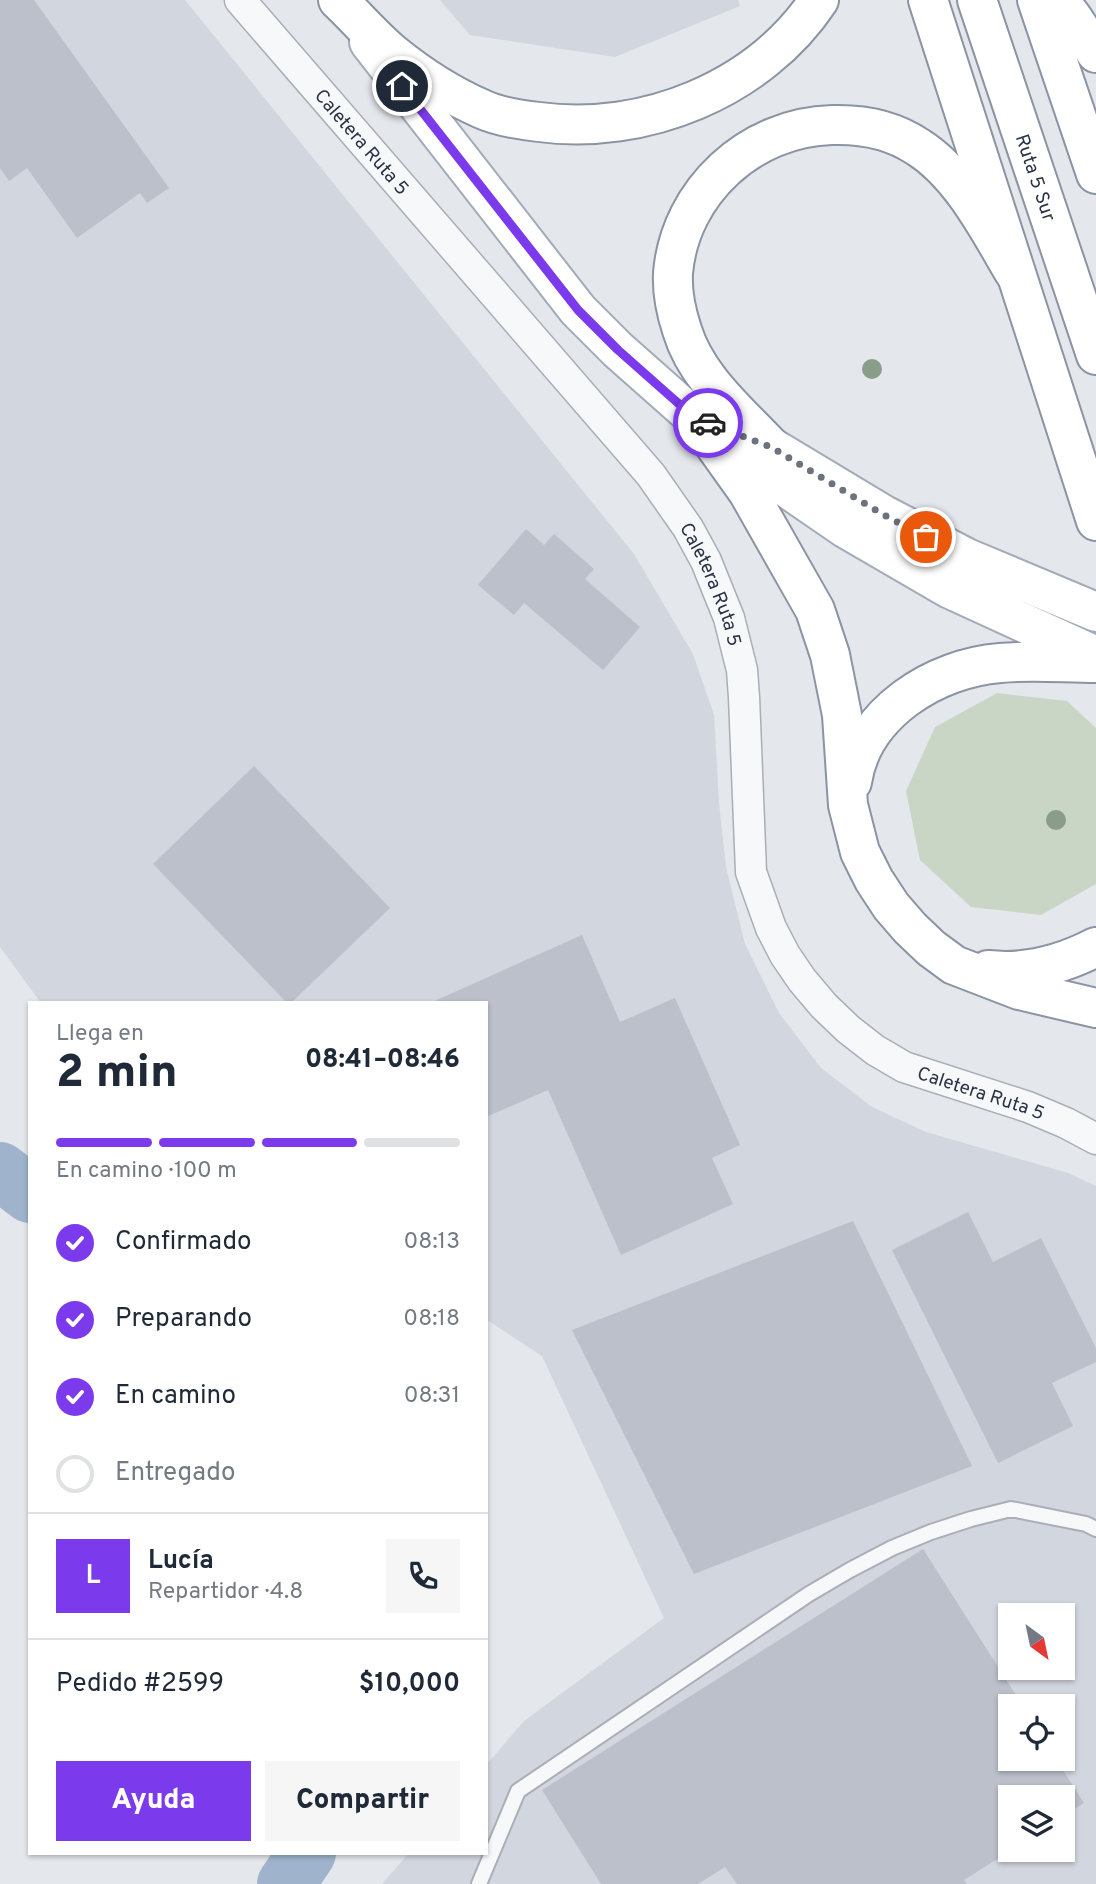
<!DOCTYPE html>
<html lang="es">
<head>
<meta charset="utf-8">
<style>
  :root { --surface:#fff; --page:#f6f6f7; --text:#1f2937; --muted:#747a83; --line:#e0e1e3; --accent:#7c3aed }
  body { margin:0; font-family:Overpass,sans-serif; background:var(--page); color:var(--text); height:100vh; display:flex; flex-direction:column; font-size:26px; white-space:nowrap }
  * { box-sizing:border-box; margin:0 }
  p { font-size:23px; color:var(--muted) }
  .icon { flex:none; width:38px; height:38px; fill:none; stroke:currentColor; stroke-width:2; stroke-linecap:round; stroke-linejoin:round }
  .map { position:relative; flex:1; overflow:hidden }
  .sheet { position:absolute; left:28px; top:1001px; width:460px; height:854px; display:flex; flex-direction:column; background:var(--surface); border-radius:0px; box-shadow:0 2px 5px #0004 }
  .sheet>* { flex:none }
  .needle { width:46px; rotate:147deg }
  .controls { position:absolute; left:998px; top:1603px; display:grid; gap:14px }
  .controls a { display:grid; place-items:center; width:77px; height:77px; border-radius:0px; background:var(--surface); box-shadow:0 2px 5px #0004; font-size:35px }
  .pin { position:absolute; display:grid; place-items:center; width:60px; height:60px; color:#fff; margin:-30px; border:4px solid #fff; border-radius:50%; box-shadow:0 2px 7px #0007 }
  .courier { position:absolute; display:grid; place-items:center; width:70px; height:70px; margin:-35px; border:5px solid #7c3aed; border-radius:50%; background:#fff; color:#222; box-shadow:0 2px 9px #0007 }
  .headline em { font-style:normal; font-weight:800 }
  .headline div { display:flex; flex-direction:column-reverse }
  .headline { display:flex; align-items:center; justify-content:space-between; height:119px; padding:0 28px }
  h1 { font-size:46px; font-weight:800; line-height:52px }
  .bar { display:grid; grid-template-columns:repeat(4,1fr); gap:10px 7px; align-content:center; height:84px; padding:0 28px }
  .bar i { height:9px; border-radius:5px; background:var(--line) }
  .bar .active { background:var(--accent) }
  .bar p { grid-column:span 4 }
  .line { display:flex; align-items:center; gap:18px; padding:0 28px; border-top:2px solid var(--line) }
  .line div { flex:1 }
  .round { display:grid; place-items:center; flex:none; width:74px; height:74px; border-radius:0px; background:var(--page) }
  ol { padding:0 28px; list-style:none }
  li { display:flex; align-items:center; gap:21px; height:77px }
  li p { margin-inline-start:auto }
  li .icon { padding:7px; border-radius:50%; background:var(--accent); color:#fff; stroke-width:4 }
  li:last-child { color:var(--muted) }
  li i { width:38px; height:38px; border:4px solid var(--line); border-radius:50% }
  .action { display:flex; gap:14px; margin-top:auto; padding:14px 28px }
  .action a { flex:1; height:80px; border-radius:0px; background:var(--accent); color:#fff; font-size:28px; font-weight:800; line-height:80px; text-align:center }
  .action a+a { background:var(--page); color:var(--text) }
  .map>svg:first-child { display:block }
  .built { fill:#d2d6de; fill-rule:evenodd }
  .green { fill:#c9d6c5 }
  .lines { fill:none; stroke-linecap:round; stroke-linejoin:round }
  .river { stroke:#9fb4cc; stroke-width:58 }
  .building { fill:#bbc0ca }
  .lane-casing { stroke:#a9aeb7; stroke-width:18 }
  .street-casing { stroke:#a9aeb7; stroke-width:33 }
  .primary-casing { stroke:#a3abb8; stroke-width:42 }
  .highway-casing { stroke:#8b94a3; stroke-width:42 }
  .lane { stroke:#f7f8fa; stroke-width:14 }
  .street { stroke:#f7f8fa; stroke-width:30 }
  .primary { stroke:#fff; stroke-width:38 }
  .highway { stroke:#fff; stroke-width:38 }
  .tree { fill:#899d89 }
  .done { stroke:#6c737f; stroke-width:7; stroke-dasharray:0 12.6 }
  .route { stroke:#7c3aed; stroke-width:9 }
  .labels { text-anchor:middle; stroke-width:6; stroke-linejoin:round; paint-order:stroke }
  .street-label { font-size:19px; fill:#2b3445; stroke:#f4f6f9 }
</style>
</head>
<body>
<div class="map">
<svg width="1096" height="1884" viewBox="0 0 1096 1884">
  <rect width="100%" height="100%" fill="#e4e7ec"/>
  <g class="built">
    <path d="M0,0H185L634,554L693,654L714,715L719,803L726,867L745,944L779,1013L821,1068L872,1107L926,1132L1068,1173L1096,1186V1884H382L409,1853H486L487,1764L524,1721L664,1618L542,1356L487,1320L486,1003H41L0,947ZM1010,1615H1062V1668H1010ZM1010,1706H1062V1759H1010ZM1010,1797H1062V1850H1010Z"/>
    <path d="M440,0H738L740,6L615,57L470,35Z"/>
  </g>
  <path class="green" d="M997,693L1067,701L1096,728V884L1041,915L971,907L920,860L906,791L935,727Z"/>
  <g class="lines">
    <g class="river">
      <path d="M0,1171L30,1194"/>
      <path d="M286,1884L307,1853"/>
    </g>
  </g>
  <g class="building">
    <path d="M0,0H34L169,188L147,203L140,193L77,238L27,168L9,181L0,168Z"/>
    <path d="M526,529L544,545L554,534L594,569L585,579L640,627L603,670L524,603L514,615L478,585Z"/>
    <path d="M254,766L390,908L291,1003H287L153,864Z"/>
    <path d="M582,935L620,1022L675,998L740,1145L712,1158L733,1204L621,1255L548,1090L486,1117V1003H430Z"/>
    <path d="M968,1212L993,1262L1041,1238L1096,1348V1362L1052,1383L1073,1426L998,1463L892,1250Z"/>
    <path d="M853,1221L972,1466L694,1574L572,1330Z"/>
    <path d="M923,1549L1023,1706H1010V1759H1056L1084,1803L1062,1817V1797H1010V1851L964,1880L967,1884H737L725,1867L698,1884H601L542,1790Z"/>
  </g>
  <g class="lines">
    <defs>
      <path id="lane" d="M479,1884L518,1791L809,1594L850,1570L892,1548L931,1532L971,1519L1011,1509L1086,1524L1096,1529"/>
      <g id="street">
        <path id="s1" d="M240,0L651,475L688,528L706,561L729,618L742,670L744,697L751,872L771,928L785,955L802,980L824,1006L848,1029L875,1050L904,1067L1028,1107L1066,1123L1096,1139"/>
      </g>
      <g id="primary">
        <path d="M369,42L578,310L618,350L696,419L759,469L845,528L950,589L1096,656"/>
        <path d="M760,443L771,447L884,515L967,558L1096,612"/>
      </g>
      <g id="highway">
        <path d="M338,0C356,17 373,37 392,53C419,75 450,95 482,109C499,117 521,120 539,122C644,136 759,90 819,0"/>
        <path d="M928,0L1096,521"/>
        <path id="s2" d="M977,0L1096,355"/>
        <path d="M1037,0L1096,174"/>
        <path d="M1059,0L1072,17L1096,53"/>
        <path d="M696,419L748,492L815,610L830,655L842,715L848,805L860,852L874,880L891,906L910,928L931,948L954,965L1019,990L1096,1008"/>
        <path d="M771,447C738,412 696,377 682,330C676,312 672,292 673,273C680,191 751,127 832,125C862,124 893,130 918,147C961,174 989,230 1014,272"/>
        <path d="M852,782C862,713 935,668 1000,663C1031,660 1064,663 1096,663"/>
        <path d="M988,970C1025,974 1063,964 1096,947"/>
      </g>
    </defs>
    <use href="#lane" class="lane-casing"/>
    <use href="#street" class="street-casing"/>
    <use href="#primary" class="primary-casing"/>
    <use href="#highway" class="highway-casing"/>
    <use href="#lane" class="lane"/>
    <use href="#street" class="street"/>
    <use href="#primary" class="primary"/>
    <use href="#highway" class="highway"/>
  </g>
  <g class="tree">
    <circle cx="872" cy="369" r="10"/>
    <circle cx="1056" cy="820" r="10"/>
  </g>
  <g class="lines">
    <path class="done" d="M708,423L771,447L884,515L926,537"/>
    <path class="route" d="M402,86L578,310L618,350L696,419L708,423"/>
  </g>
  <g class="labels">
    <g class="street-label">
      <text dy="7" stroke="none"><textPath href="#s1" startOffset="187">Caletera Ruta 5</textPath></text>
      <text dy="7" stroke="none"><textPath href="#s2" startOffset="187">Ruta 5 Sur</textPath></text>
      <text dy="7" stroke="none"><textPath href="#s1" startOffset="754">Caletera Ruta 5</textPath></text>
      <text dy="7" stroke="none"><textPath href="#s1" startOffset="1384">Caletera Ruta 5</textPath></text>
    </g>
  </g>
</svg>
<div class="controls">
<a><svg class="needle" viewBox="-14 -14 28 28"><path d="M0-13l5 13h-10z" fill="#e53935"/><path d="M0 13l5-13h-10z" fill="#747a83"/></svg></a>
<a><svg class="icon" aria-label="locate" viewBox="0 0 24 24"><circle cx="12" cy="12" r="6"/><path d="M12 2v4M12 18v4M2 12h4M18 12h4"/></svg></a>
<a><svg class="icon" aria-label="layers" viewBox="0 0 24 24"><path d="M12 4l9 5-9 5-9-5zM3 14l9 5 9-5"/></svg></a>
</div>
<div class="pin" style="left:926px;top:537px;background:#ea580c"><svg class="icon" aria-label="bag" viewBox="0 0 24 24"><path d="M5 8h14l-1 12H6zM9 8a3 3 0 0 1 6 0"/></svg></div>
<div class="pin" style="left:402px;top:86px;background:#1f2937"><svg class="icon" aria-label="home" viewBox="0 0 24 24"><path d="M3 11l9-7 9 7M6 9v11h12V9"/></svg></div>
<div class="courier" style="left:708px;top:423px"><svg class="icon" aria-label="car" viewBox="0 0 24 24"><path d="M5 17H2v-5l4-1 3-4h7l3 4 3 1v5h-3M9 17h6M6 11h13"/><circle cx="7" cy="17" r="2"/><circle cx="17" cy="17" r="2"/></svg></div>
<section class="sheet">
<div class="headline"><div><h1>2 min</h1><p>Llega en</p></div><em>08:41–08:46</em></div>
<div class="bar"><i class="active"></i><i class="active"></i><i class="active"></i><i></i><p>En camino · 100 m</p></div>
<ol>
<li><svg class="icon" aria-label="check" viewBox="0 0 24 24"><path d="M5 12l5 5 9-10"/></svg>Confirmado<p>08:13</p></li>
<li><svg class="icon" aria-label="check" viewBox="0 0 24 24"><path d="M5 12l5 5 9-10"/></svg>Preparando<p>08:18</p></li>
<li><svg class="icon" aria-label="check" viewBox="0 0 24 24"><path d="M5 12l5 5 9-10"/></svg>En camino<p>08:31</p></li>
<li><i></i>Entregado</li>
</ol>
<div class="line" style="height:126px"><b class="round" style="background:var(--accent);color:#fff">L</b><div><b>Lucía</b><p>Repartidor · 4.8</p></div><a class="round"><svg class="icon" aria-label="phone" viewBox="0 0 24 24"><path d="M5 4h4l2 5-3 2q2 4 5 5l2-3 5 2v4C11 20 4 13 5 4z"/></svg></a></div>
<div class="line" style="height:91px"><div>Pedido #2599</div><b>$10,000</b></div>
<div class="action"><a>Ayuda</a><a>Compartir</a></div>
</section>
</div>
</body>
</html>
